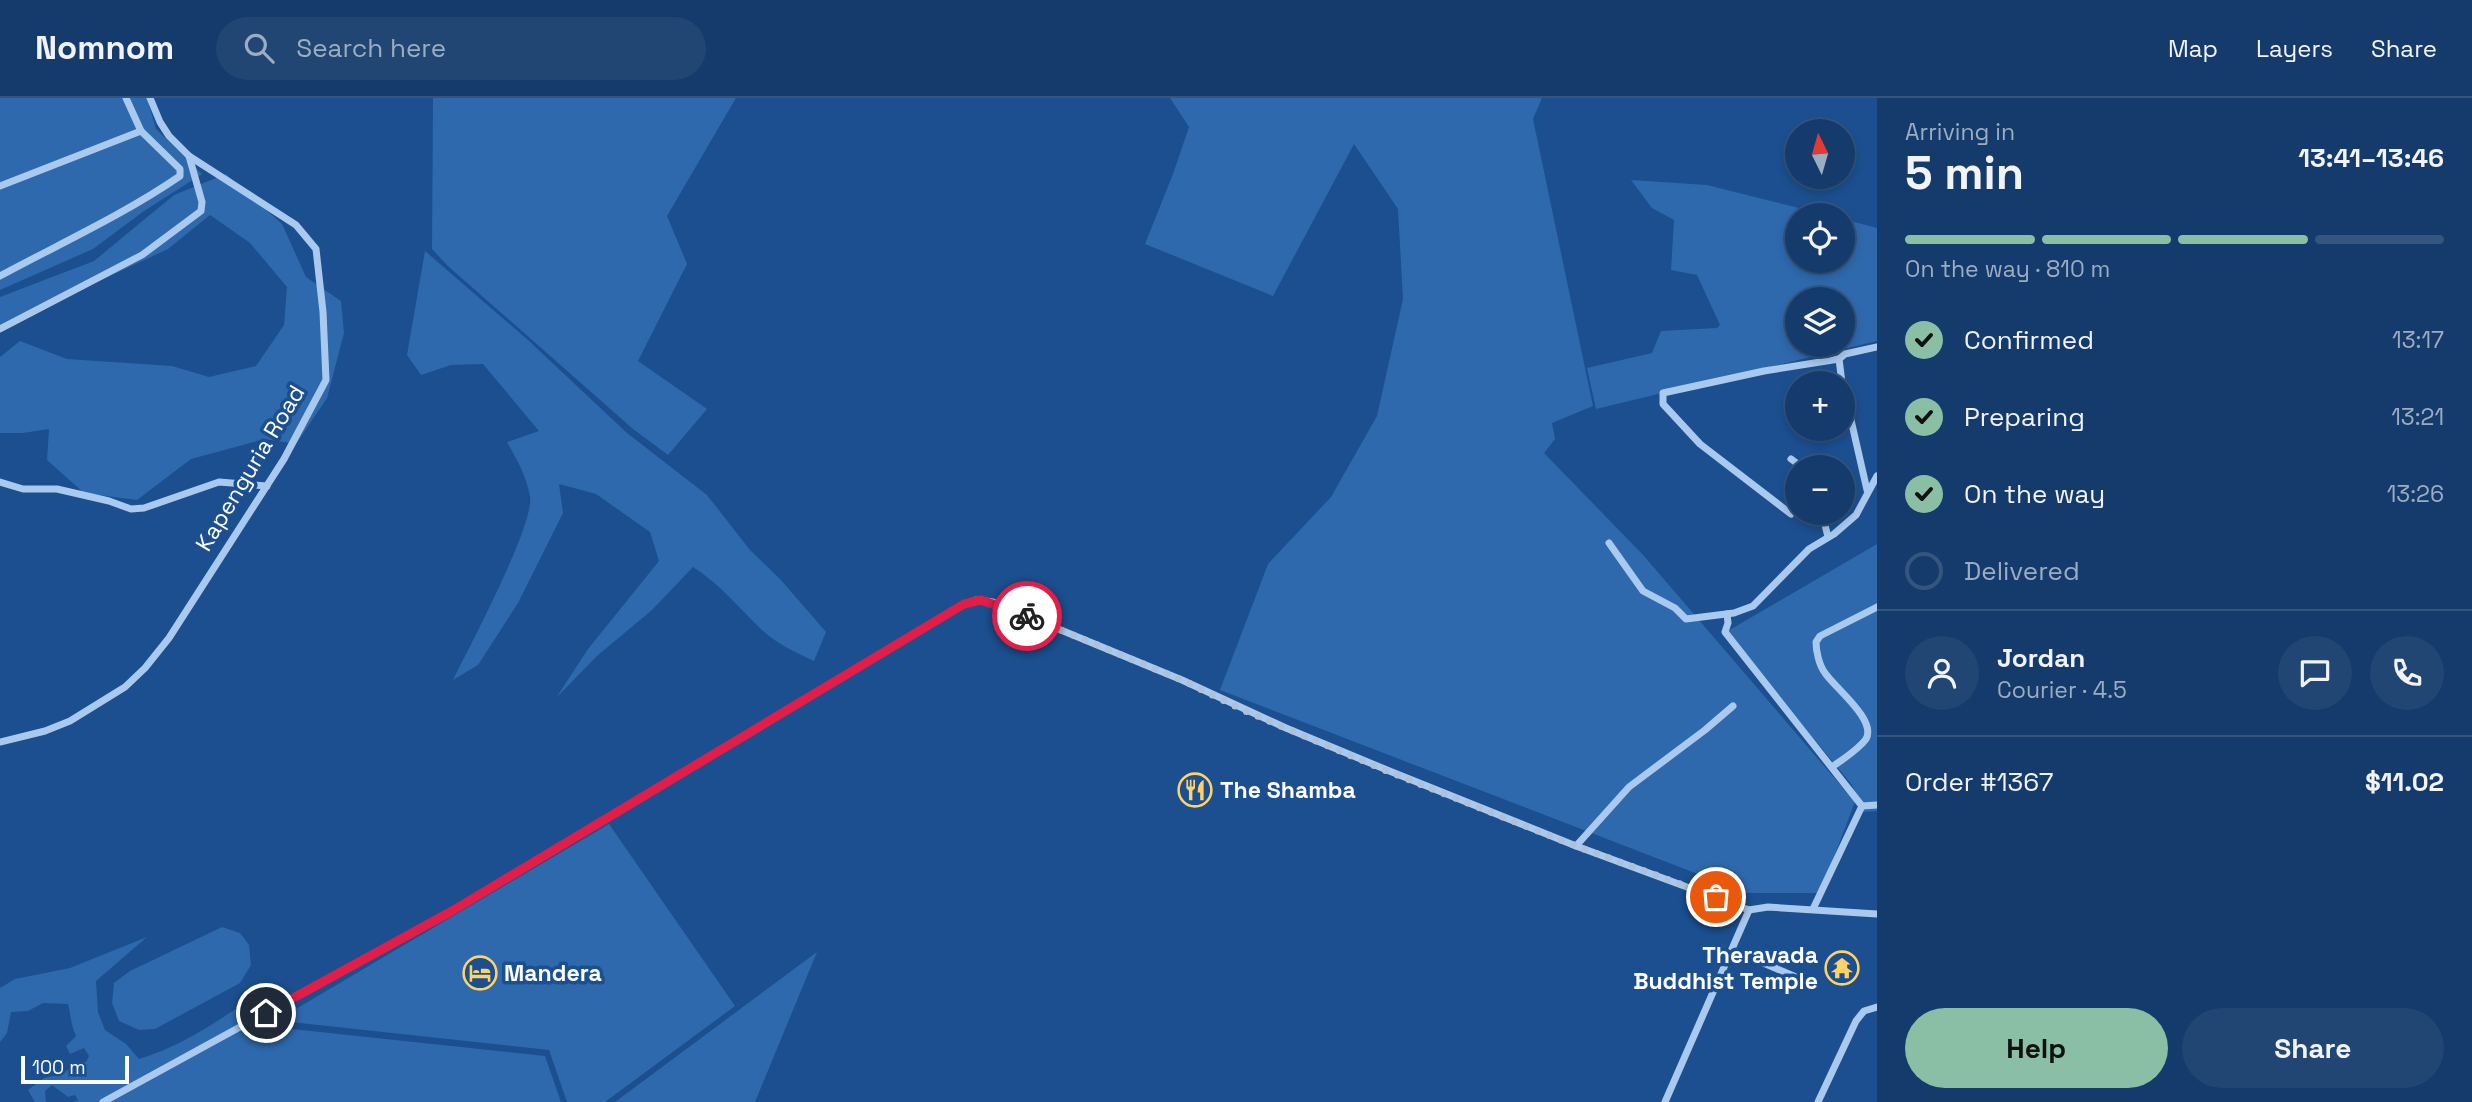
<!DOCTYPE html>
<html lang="en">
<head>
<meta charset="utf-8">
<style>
  :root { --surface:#143b6b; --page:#214673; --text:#f1f3f6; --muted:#9dadc1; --line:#33557e; --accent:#8abfa5 }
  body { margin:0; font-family:"Space Grotesk",sans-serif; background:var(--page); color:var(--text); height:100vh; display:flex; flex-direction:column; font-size:26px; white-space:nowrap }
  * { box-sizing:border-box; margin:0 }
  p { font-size:23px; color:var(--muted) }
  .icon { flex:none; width:38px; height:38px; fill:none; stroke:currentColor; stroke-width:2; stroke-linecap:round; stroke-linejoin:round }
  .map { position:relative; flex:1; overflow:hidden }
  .sheet { display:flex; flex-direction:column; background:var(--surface); width:595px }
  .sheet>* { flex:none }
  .needle { width:46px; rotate:355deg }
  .tools { position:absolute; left:1785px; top:21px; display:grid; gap:14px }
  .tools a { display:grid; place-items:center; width:70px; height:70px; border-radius:50%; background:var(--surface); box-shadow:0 4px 10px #0003,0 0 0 2px var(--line); font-size:35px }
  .scale { position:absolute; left:21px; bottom:18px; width:108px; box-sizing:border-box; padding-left:7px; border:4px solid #fff; border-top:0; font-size:19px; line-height:24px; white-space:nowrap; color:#fff; -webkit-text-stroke:5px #1b4f8f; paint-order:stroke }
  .pin { position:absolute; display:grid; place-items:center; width:60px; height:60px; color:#fff; margin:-30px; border:4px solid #fff; border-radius:50%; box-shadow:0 2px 7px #0007 }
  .courier { position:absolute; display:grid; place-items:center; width:70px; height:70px; margin:-35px; border:5px solid #e11d48; border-radius:50%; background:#fff; color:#222; box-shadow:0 2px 9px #0007 }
  .summary em { font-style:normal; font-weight:700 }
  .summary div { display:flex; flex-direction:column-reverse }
  .summary { display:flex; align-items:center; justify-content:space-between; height:119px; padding:0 28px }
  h1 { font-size:46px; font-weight:700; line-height:52px }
  .bar { display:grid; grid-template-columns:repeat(4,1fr); gap:10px 7px; align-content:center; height:84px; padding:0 28px }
  .bar i { height:9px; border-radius:5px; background:var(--line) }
  .bar .selected { background:var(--accent) }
  .bar p { grid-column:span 4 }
  .line { display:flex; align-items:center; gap:18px; padding:0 28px; border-top:2px solid var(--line) }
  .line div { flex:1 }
  .round { display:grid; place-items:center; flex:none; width:74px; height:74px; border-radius:37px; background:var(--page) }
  ol { padding:0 28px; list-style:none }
  li { display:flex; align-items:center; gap:21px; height:77px }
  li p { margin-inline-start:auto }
  li .icon { padding:7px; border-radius:50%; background:var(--accent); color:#111; stroke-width:4 }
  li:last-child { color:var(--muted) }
  li i { width:38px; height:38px; border:4px solid var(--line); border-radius:50% }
  .cta { display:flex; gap:14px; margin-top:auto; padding:14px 28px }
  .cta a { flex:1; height:80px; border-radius:42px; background:var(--accent); color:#111; font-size:28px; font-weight:700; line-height:80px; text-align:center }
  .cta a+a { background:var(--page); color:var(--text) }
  header { display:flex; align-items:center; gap:42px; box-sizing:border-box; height:98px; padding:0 35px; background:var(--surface); border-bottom:2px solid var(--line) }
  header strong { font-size:33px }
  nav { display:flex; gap:38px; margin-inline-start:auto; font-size:24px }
  .search { width:490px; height:63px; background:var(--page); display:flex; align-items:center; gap:18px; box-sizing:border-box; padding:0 24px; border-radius:38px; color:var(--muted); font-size:26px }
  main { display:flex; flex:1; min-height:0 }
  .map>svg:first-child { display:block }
  .green { fill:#2e69ad; fill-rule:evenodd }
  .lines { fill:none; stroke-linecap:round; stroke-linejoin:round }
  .minor { stroke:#a9c9ee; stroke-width:7 }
  .done { stroke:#afc1d8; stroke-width:7; stroke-dasharray:0 12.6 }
  .route { stroke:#e11d48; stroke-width:9 }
  .labels { text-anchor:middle; stroke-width:7; stroke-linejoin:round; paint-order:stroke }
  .street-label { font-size:23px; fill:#fff; stroke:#1b4f8f }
  .poi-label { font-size:23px; font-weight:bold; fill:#fff; stroke:#1b4f8f; text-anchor:start }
</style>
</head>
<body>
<header>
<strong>Nomnom</strong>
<div class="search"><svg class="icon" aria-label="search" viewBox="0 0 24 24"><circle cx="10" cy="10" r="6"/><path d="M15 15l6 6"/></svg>Search here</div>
<nav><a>Map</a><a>Layers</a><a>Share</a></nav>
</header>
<main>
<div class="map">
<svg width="1877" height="1004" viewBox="0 0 1877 1004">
  <rect width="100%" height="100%" fill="#1b4f8f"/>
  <g class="green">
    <path d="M0,0H147L156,31L202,76L144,113L93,151L0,192Z"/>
    <path d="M433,0H736L667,118L687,166L638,263L707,311L668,357L633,331L448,168L432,151Z"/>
    <path d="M1170,0H1542L1533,21L1593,308L1552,325L1555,341L1544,355L1644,458L1855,704L1820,795H1747L1220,592L1268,466L1331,399L1377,318L1403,201L1398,111L1354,46L1273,198L1145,146L1173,76L1189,29Z"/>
    <path d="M226,76L282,126L306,179L341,203L344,235L327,300L296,346L265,341L191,361L137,402L84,395L47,362L49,331L23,335H0V259L20,243L67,261L172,268L209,279L256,268L284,227L287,189L250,145L210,117L168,151L0,229V199L94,163L174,97Z"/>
    <path d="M1631,82L1707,87L1827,117H1797V163H1843V121L1877,130V243L1596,311L1587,270L1652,255L1661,233L1717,230L1720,227L1697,177L1671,172L1674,122L1652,110ZM1797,201H1843V247H1797Z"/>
    <path d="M425,153L528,242L627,335L707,397L750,452L781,482L826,534L814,563C795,554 777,546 762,532C739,510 720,486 693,469L652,512L597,558L556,600L588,551L659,463L650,434L596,396L559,386L563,415L518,505L478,567L453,582C469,549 534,428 530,399C527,379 517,362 507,344L539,333L483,266L451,267L421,277L407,257Z"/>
    <path d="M1877,446V713L1862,714L1852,687L1726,534Z"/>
    <path d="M609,726L735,908L605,1004H567L549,952L272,922L284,918Z"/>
    <path d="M222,829L240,835L249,847L251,867L240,885L155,931L139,932L119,923L112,905L114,885L130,873Z"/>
    <path d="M147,839L96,883L98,914L105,932L126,946L139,961C187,947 229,915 270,888L281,901L280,912L268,921L273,929L545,958L561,1004H74L78,1002L75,997L68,999L52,987L45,993L46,1004H35L28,992L44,980L63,976L77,964H86L89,958L84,950L70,956L66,948L76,938C71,928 71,917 68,906L43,905L28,913L11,914L7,935L0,944V890L15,881L70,870Z"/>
    <path d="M817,854L755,1004H615Z"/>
  </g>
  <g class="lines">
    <g class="minor">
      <path d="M0,88L141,33"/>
      <path d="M0,178C61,145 123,117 180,78V71L141,33L126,0"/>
      <path d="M0,231L142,157L201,113L202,104L189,58"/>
      <path d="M1842,285L1839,261L1845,256L1877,249"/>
      <path d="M1843,287L1867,392"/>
      <path d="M1791,361L1802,369"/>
      <path d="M0,384L23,391H57L109,403L131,411L144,410L219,384L267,388"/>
      <path d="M1822,415L1828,439"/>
      <path d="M1791,416L1700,346L1663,306V295L1764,273L1839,261"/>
      <path d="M1609,445L1643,493L1675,510L1686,521L1734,515L1753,508L1809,451L1834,436L1856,417L1877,378"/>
      <path d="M1727,516L1728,525L1725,534L1862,708L1813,811"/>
      <path d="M0,644L45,633L70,623L125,589L145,570L169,540L284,361L326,282L323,214L316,151L296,127L189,58L169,38L160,24L150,0"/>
      <path d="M1832,669C1843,661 1858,652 1866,641C1877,622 1835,590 1825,575C1819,567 1816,553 1816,544L1820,538L1877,509"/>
      <path d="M1862,708L1877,707"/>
      <path d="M1576,748L1629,689L1705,632L1733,608"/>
      <path d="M1733,852L1796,879"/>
      <path d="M103,1004L452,813L964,506L976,502L993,504L1182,582L1286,630L1387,672L1576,748L1749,812L1768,809L1877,816"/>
      <path d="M1665,1004L1749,812"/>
      <path d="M1818,1004L1856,923L1864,913L1877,909"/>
    </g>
  </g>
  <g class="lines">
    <path class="done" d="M1027,518L1182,582L1243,612L1387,673L1576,748L1716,799"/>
    <path class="route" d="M266,915L452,813L964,506L981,502L1027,518"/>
  </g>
  <defs>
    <symbol id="restaurant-ring" viewBox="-11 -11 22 22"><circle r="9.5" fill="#1b4f8f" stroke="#ffd166" stroke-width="1.5"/><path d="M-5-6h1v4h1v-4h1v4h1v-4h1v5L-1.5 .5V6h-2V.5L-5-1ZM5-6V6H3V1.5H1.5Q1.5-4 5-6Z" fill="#ffd166"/></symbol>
    <symbol id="temple-ring" viewBox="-11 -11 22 22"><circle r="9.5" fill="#1b4f8f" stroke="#ffd166" stroke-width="1.5"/><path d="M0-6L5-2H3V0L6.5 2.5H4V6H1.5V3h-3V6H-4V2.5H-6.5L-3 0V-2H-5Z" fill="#ffd166"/></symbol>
    <symbol id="hotel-ring" viewBox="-11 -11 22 22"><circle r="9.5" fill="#1b4f8f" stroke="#ffd166" stroke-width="1.5"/><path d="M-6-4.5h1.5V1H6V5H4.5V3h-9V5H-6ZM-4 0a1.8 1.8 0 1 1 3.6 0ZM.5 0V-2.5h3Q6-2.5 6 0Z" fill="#ffd166"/></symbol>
  </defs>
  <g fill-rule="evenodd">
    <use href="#restaurant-ring" x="1176" y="673" width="38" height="38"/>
    <use href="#temple-ring" x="1823" y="851" width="38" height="38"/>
    <use href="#hotel-ring" x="461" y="856" width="38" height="38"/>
  </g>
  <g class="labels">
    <g class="street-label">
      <text transform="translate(250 370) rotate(-59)" y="8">Kapenguria Road</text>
    </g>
    <g class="poi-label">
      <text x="1220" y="700">The Shamba</text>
      <text x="1818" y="865" text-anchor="end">Theravada<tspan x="1818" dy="26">Buddhist Temple</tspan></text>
      <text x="504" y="883">Mandera</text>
    </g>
  </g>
</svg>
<div class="tools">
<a><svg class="needle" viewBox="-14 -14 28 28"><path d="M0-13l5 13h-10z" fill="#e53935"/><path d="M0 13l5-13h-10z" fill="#9dadc1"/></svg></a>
<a><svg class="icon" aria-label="locate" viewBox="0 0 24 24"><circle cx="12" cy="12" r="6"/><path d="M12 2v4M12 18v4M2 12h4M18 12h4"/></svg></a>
<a><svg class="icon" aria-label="layers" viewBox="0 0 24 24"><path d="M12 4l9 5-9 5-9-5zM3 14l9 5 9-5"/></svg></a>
<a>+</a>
<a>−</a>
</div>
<div class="scale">100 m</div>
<div class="pin" style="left:1716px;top:799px;background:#ea580c"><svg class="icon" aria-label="bag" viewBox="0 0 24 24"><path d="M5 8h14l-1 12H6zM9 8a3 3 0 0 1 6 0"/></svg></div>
<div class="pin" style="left:266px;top:915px;background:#1f2937"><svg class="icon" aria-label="home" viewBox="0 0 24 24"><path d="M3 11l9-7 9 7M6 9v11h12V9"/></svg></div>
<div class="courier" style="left:1027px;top:518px"><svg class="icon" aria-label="bike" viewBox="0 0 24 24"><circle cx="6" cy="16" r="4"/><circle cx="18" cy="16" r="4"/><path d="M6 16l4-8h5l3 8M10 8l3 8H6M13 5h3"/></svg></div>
</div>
<section class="sheet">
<div class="summary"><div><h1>5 min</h1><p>Arriving in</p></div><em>13:41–13:46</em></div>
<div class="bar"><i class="selected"></i><i class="selected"></i><i class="selected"></i><i></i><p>On the way · 810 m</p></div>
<ol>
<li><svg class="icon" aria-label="check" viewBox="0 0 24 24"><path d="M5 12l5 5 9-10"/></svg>Confirmed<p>13:17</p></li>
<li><svg class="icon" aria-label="check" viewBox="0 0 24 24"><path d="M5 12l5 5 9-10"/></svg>Preparing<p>13:21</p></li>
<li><svg class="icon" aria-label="check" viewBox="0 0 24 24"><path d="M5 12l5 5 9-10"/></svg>On the way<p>13:26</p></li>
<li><i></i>Delivered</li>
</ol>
<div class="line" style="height:126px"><a class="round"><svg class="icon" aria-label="person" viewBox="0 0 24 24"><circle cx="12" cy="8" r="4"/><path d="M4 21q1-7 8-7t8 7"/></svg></a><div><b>Jordan</b><p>Courier · 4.5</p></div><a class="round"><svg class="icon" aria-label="chat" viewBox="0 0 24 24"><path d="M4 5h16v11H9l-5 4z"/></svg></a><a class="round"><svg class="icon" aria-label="phone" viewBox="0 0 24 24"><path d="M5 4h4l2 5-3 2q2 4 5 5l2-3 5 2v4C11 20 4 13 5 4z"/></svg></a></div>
<div class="line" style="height:91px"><div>Order #1367</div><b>$11.02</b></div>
<div class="cta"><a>Help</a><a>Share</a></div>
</section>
</main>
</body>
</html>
